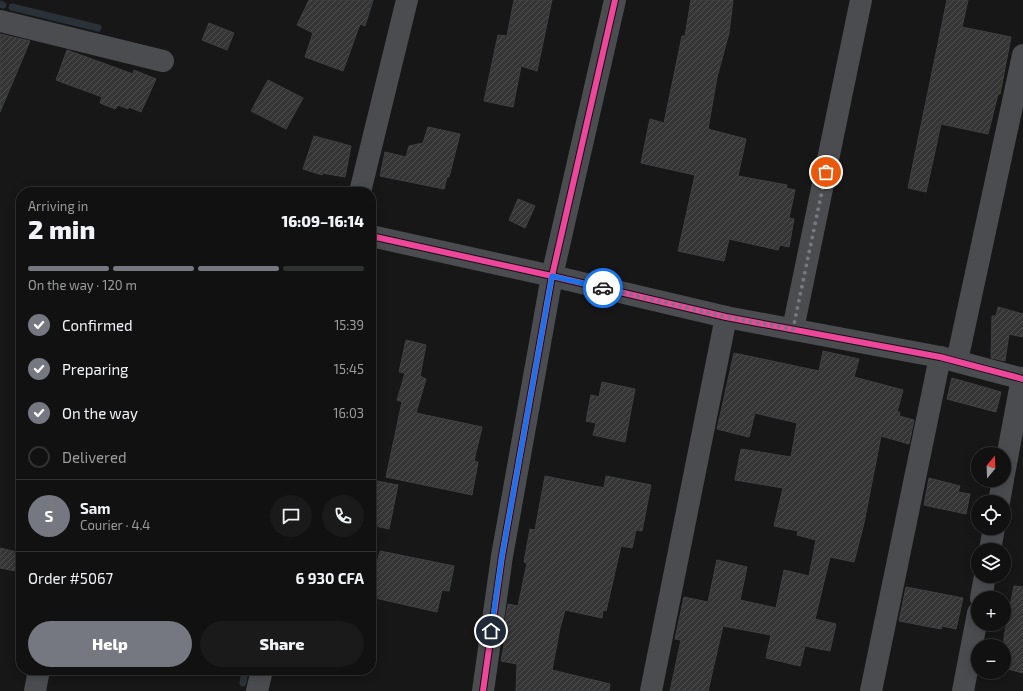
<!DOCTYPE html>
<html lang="en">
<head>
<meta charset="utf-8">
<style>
  :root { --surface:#111; --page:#1a1a1a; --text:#f1f3f6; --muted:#9c9d9f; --line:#303131; --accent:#757880 }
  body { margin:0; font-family:"Exo 2",sans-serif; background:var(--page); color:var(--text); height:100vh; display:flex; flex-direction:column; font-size:15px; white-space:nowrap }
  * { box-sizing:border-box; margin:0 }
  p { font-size:13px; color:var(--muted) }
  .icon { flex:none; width:22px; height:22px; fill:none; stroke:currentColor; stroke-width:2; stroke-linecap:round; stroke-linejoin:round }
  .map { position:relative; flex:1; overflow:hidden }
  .details { position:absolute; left:16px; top:187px; width:360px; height:488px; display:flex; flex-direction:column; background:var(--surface); border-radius:16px; box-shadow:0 2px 10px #0003,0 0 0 1px var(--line) }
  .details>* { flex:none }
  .needle { width:26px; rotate:19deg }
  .fabs { position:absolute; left:971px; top:447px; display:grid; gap:8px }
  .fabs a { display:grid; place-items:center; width:40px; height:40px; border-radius:50%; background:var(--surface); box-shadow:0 2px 10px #0003,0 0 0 1px var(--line); font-size:20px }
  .pin { position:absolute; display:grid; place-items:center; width:34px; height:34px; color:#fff; margin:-17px; border:2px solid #fff; border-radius:50%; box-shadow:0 1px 4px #0007 }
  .courier { position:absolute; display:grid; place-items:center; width:40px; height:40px; margin:-20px; border:3px solid #1a73e8; border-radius:50%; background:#fff; color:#222; box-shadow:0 1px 5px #0007 }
  .head em { font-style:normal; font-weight:800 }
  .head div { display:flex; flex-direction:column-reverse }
  .head { display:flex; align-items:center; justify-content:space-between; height:68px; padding:0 12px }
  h1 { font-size:26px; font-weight:800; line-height:30px }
  .bar { display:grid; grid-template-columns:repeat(4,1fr); gap:6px 4px; align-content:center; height:48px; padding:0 12px }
  .bar i { height:5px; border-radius:3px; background:var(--line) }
  .bar .active { background:var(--accent) }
  .bar p { grid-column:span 4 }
  .line { display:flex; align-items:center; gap:10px; padding:0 12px; border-top:1px solid var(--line) }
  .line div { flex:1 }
  .round { display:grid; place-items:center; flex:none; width:42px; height:42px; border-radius:21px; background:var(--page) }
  ol { padding:0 12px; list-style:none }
  li { display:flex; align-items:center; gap:12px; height:44px }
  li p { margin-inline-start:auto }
  li .icon { padding:4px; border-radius:50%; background:var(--accent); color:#fff; stroke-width:4 }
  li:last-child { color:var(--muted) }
  li i { width:22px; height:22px; border:2px solid var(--line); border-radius:50% }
  .action { display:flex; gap:8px; margin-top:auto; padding:8px 12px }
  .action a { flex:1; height:46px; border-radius:24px; background:var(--accent); color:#fff; font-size:16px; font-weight:800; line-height:46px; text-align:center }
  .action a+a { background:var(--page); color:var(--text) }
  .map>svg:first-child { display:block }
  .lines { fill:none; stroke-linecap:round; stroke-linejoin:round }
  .stream { stroke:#2a3239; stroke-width:7 }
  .building { fill:url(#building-hatch); stroke:#3f4043 }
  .minor { stroke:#4b4c50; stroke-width:22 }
  .cycleway-casing { stroke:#111113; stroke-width:8 }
  .cycleway { stroke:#ed469a; stroke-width:6 }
  .done { stroke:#757880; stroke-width:4; stroke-dasharray:0 7.2 }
  .route { stroke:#1a73e8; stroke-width:5 }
</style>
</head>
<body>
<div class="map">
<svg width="1023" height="691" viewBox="0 0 1023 691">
  <defs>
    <pattern id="building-hatch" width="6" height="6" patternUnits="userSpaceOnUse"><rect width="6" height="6" fill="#353536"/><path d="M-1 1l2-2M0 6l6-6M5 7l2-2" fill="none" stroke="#4f5051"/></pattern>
  </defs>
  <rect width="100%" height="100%" fill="#171717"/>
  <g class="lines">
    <g class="stream">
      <path d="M0,4L3,5"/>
      <path d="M12,7L98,28"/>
      <path d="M243,683L245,670"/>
    </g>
  </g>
  <g class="building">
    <path d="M309,0H373L365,26L360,24L343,71L305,57L313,33L297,25Z"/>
    <path d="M514,0H552L537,71L521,66L513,107L484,101L498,35L507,36Z"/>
    <path d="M691,0H733L729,33L717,77L708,129L746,139L738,176L787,185L786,188L795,190L789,218L794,219L789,247L780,245L778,250L729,239L724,261L678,251L695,175L641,163L650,119L664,123L682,36H685Z"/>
    <path d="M947,0H968L962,27L1011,37L1000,94H998L988,134L941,124L926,192L908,188Z"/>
    <path d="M209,23L234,33L227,50L202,40Z"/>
    <path d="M0,34L30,41L0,112Z"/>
    <path d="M67,50L133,74L134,70L156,79L141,112L129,107L128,109L118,105L115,109L100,103L102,97L56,80Z"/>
    <path d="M268,80L303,98L286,129L251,111Z"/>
    <path d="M428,127L460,134L449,177H447L444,189L380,176L385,152L406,157L409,146L423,143Z"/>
    <path d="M314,136L351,146L345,177L322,173V175L303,169Z"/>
    <path d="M518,199L535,206L525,228L509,220Z"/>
    <path d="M998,307L1023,314V337L1009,334L1005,361L991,358L992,316H996Z"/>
    <path d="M406,340L426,345L420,376L426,379L416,413L482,427L474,461L478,462L472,495L386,477L402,402L397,400L405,373L399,372Z"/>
    <path d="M823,351L859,359L854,377L903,390L897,412H900L899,416L914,420L909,444L881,436L864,523L854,562L830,557L815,619L836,624L830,651L805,646L800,666L766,658L771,635L723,626L708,691H670L681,640L675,639L684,597L708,602L717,560L747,567L740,600L776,608L784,570L809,576L816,540L797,535L798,531L774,526L783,488L735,480L741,449L791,457L797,423L755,413L749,437L717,429L734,353L819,371Z"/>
    <path d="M952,378L1001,392L996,412L947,399Z"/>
    <path d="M602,382L635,389L625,442L593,435L596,423L586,421L591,395L599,397Z"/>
    <path d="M545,476L604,488L606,476L651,485L642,531L636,530L632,548L621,546L606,611L603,610L602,618L565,610L560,628L552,670L610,684L609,691H516L517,664L501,661L507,628H504L508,604L518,606L527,563L524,562L530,529L535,530Z"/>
    <path d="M929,478L960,486L958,492L970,494L966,514L924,505Z"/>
    <path d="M371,480L398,485L389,529L371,525Z"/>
    <path d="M0,548L21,553V572L0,568Z"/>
    <path d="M380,551L454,566L449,591L442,590L437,612L371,597V587Z"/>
    <path d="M1014,586L1023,587V673L1004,668V637Z"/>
    <path d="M906,587L963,598L956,629L942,626L941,629L899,621Z"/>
  </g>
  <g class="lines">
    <g class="minor">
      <path d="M0,21L163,61"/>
      <path d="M360,192L407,0"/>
      <path d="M371,236L552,276L726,317L940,357L1023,379"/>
      <path d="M793,329L861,0"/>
      <path d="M957,361L1023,55"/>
      <path d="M1004,474L1022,378"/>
      <path d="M999,502L1003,480"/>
      <path d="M990,550L994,528"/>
      <path d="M981,598L985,576"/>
      <path d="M35,691L39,670"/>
      <path d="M257,691L262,670"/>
      <path d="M483,691L502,556L552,276L615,0"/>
      <path d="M651,691L726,317"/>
      <path d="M871,691L940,357"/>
      <path d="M963,691L978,613"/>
    </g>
    <defs>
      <g id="cycleway">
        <path d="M371,236L552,276L726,317L940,357L1023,379"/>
        <path d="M483,691L502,556L552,276L615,0"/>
      </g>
    </defs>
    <use href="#cycleway" class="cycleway-casing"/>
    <use href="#cycleway" class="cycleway"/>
  </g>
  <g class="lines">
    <path class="done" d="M603,288L726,317L793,329L826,172"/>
    <path class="route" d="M491,631L502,556L552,276L603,288"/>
  </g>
</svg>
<div class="fabs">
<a><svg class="needle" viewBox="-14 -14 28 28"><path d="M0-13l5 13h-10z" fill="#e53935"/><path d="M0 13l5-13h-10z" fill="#9c9d9f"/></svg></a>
<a><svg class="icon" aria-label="locate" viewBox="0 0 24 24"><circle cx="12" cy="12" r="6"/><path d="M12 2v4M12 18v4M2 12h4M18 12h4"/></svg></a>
<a><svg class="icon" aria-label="layers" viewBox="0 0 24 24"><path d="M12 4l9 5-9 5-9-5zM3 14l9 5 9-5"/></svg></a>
<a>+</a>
<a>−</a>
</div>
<div class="pin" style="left:826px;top:172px;background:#ea580c"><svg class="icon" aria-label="bag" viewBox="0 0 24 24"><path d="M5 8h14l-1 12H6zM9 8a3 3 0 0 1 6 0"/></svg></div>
<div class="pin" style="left:491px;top:631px;background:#1f2937"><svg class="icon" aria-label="home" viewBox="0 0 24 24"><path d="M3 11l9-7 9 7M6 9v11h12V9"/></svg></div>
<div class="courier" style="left:603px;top:288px"><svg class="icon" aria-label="car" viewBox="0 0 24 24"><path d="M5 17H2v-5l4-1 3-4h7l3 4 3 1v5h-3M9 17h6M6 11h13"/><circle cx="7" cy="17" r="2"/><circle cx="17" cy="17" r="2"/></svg></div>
<section class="details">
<div class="head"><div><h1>2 min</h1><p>Arriving in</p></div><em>16:09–16:14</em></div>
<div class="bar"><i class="active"></i><i class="active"></i><i class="active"></i><i></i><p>On the way · 120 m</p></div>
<ol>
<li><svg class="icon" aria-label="check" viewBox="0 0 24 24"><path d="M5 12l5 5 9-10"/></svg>Confirmed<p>15:39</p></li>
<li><svg class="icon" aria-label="check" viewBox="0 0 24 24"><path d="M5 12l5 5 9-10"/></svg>Preparing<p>15:45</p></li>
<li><svg class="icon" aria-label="check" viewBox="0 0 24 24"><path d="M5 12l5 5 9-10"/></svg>On the way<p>16:03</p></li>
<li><i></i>Delivered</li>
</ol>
<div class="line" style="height:72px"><b class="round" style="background:var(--accent);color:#fff">S</b><div><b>Sam</b><p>Courier · 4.4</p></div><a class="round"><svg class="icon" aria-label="chat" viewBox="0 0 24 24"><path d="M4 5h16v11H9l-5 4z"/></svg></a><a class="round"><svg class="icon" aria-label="phone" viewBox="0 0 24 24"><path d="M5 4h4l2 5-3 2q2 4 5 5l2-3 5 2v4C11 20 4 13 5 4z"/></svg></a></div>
<div class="line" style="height:52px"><div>Order #5067</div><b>6 930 CFA</b></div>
<div class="action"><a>Help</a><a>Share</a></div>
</section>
</div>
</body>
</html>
